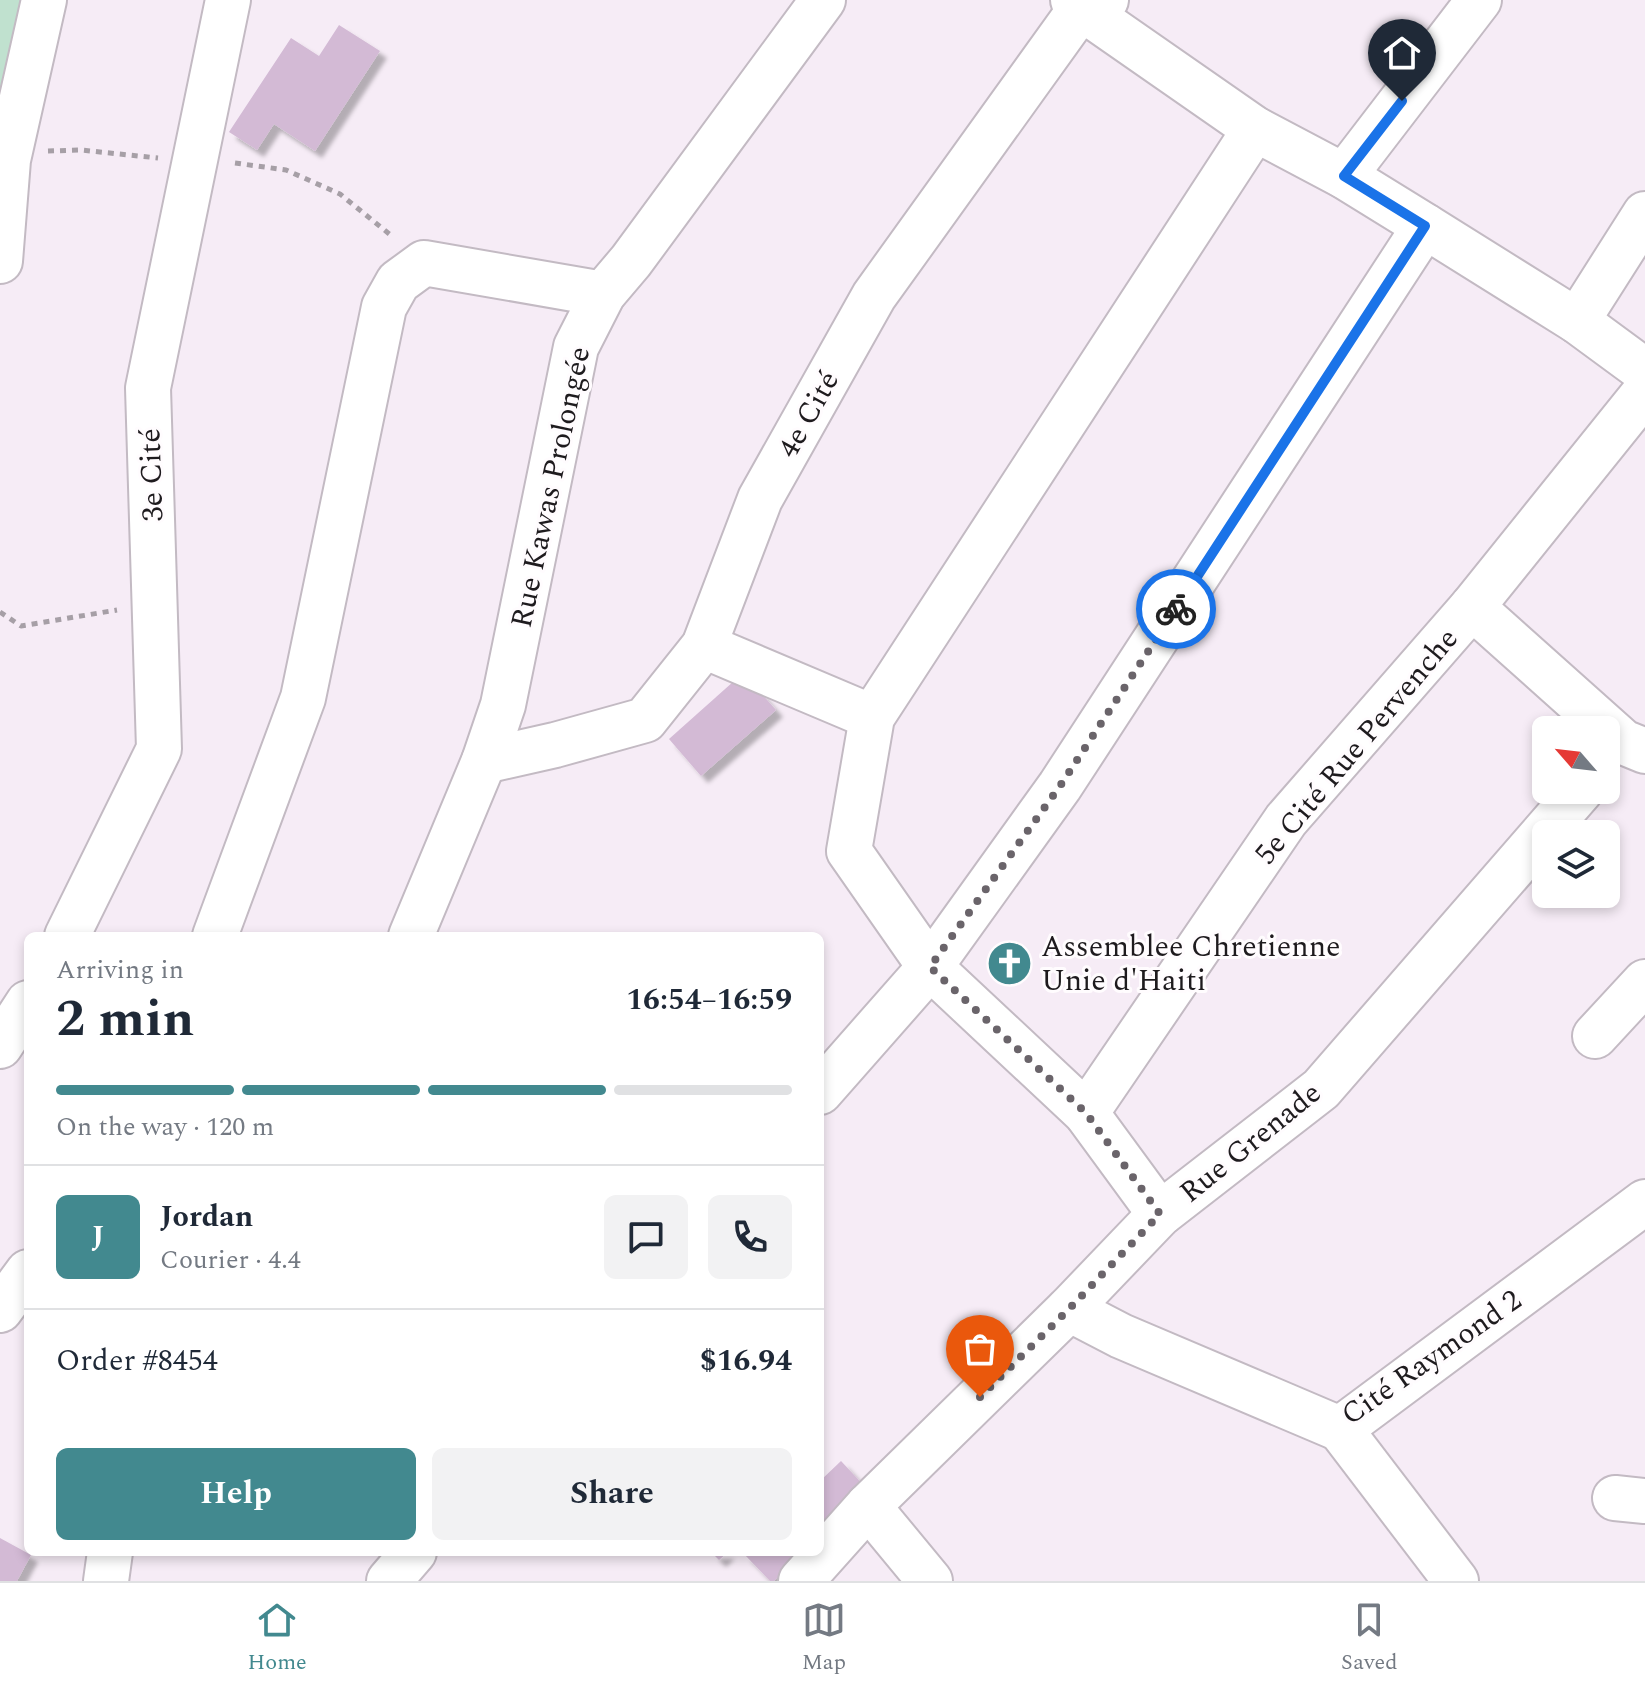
<!DOCTYPE html>
<html lang="en">
<head>
<meta charset="utf-8">
<style>
  :root { --surface:#fff; --page:#f2f2f3; --text:#1f2937; --muted:#747a83; --line:#e0e1e3; --accent:#42898f }
  body { margin:0; font-family:Spectral,serif; background:var(--page); color:var(--text); height:100vh; display:flex; flex-direction:column; font-size:30px; white-space:nowrap }
  * { box-sizing:border-box; margin:0 }
  p { font-size:26px; color:var(--muted) }
  .icon { flex:none; width:44px; height:44px; fill:none; stroke:currentColor; stroke-width:2; stroke-linecap:round; stroke-linejoin:round }
  .map { position:relative; flex:1; overflow:hidden }
  .side { position:absolute; left:24px; top:932px; width:800px; height:624px; display:flex; flex-direction:column; background:var(--surface); border-radius:12px; box-shadow:0 4px 12px #0003 }
  .side>* { flex:none }
  .needle { width:52px; rotate:298deg }
  .buttons { position:absolute; left:1532px; top:716px; display:grid; gap:16px }
  .buttons a { display:grid; place-items:center; width:88px; height:88px; border-radius:12px; background:var(--surface); box-shadow:0 4px 12px #0003; font-size:40px }
  .pin { position:absolute; display:grid; place-items:center; width:68px; height:68px; color:#fff; margin:-82px -34px; border-radius:50% 50% 50% 0; rotate:-45deg; box-shadow:0 0 8px #0007 }
  .pin .icon { rotate:45deg }
  .courier { position:absolute; display:grid; place-items:center; width:80px; height:80px; margin:-40px; border:6px solid #1a73e8; border-radius:50%; background:#fff; color:#222; box-shadow:0 2px 10px #0007 }
  .headline em { font-style:normal; font-weight:700 }
  .headline div { display:flex; flex-direction:column-reverse }
  .headline { display:flex; align-items:center; justify-content:space-between; height:136px; padding:0 32px }
  h1 { font-size:52px; font-weight:700; line-height:60px }
  .bar { display:grid; grid-template-columns:repeat(4,1fr); gap:12px 8px; align-content:center; height:96px; padding:0 32px }
  .bar i { height:10px; border-radius:6px; background:var(--line) }
  .bar .on { background:var(--accent) }
  .bar p { grid-column:span 4 }
  .line { display:flex; align-items:center; gap:20px; padding:0 32px; border-top:2px solid var(--line) }
  .line div { flex:1 }
  .round { display:grid; place-items:center; flex:none; width:84px; height:84px; border-radius:12px; background:var(--page) }
  .cta { display:flex; gap:16px; margin-top:auto; padding:16px 32px }
  .cta a { flex:1; height:92px; border-radius:12px; background:var(--accent); color:#fff; font-size:32px; font-weight:700; line-height:92px; text-align:center }
  .cta a+a { background:var(--page); color:var(--text) }
  .tab-bar { display:flex; justify-content:space-around; align-items:center; height:112px; border-top:2px solid var(--line); background:var(--surface); font-size:22px; color:var(--muted) }
  .tab-bar a { display:grid; justify-items:center; gap:4px }
  .tab-bar .on { color:var(--accent) }
  .map>svg:first-child { display:block }
  .green { fill:#c0e1cf }
  .building { fill:#d3bad5; filter:url(#shadow) }
  .lines { fill:none; stroke-linecap:round; stroke-linejoin:round }
  .minor-casing { stroke:#c3bac3; stroke-width:48 }
  .path { stroke:#a69fa6; stroke-width:5; stroke-dasharray:6 6; stroke-linecap:butt }
  .minor { stroke:#fff; stroke-width:44 }
  .done { stroke:#6a646a; stroke-width:8; stroke-dasharray:0 14.4 }
  .route { stroke:#1a73e8; stroke-width:10 }
  .labels { text-anchor:middle; stroke-width:6; stroke-linejoin:round; paint-order:stroke }
  .street-label { font-size:30px; fill:#1e1b1e; stroke:#fffcfe }
  .poi-label { font-size:30px; fill:#1e1b1e; stroke:#fffcfe; text-anchor:start }
</style>
</head>
<body>
<div class="map">
<svg width="1645" height="1581" viewBox="0 0 1645 1581">
  <defs>
    <filter id="shadow"><feDropShadow dx="7" dy="7" stdDeviation="2" flood-color="#0004"/></filter>
  </defs>
  <rect width="100%" height="100%" fill="#f6ecf6"/>
  <path class="green" d="M0,0H26L0,121Z"/>
  <g class="building">
    <path d="M339,25L380,51L315,151L274,124L257,150L229,132L291,38L319,56Z"/>
    <path d="M743,673L776,710L701,776L669,739Z"/>
    <path d="M841,1461L869,1491L820,1538V1481Z"/>
    <path d="M0,1538L31,1555L17,1581H0Z"/>
    <path d="M711,1552H728L719,1560Z"/>
    <path d="M746,1552H805L774,1581H770L744,1554Z"/>
  </g>
  <g class="lines">
    <defs>
      <g id="minor">
        <path d="M1073,0L1081,8L1255,129L1344,176L1425,226L1577,321L1645,371"/>
        <path d="M1344,176L1479,0"/>
        <path d="M0,261L8,160L44,0"/>
        <path d="M1577,321L1645,214"/>
        <path d="M1472,607L1623,742L1645,751"/>
        <path d="M704,646L872,717"/>
        <path d="M484,761L555,745L645,720L704,646L760,499L874,296L1081,8L1106,0"/>
        <path d="M67,936L159,749L148,388L228,0"/>
        <path d="M215,936L303,698L384,307L398,282L424,263L603,294"/>
        <path d="M411,936L484,761L503,705L576,347L603,294L631,261L823,0"/>
        <path d="M1595,1036L1645,982"/>
        <path d="M0,1046L28,1003"/>
        <path d="M820,1092L930,967L1060,786L1425,226"/>
        <path d="M1086,1113L1286,820L1472,607L1645,392"/>
        <path d="M1160,1214L1086,1113L930,967L849,851L872,717L1255,129"/>
        <path d="M1069,1309L1121,1336L1340,1429L1645,1202"/>
        <path d="M0,1310L28,1272"/>
        <path d="M1340,1429L1456,1581"/>
        <path d="M1615,1498L1645,1501"/>
        <path d="M868,1506L930,1581"/>
        <path d="M106,1581L110,1552"/>
        <path d="M389,1581L414,1552"/>
        <path d="M801,1581L868,1506L1069,1309L1160,1214L1321,1089L1581,790"/>
      </g>
    </defs>
    <use href="#minor" class="minor-casing"/>
    <g class="path">
      <path d="M48,151L81,150L158,158"/>
      <path d="M235,163L286,170L340,194L393,237"/>
      <path d="M0,612L21,626L117,610"/>
    </g>
    <use href="#minor" class="minor"/>
  </g>
  <g class="lines">
    <path class="done" d="M980,1397L1069,1309L1160,1214L1086,1113L930,967L1060,786L1176,609"/>
    <path class="route" d="M1176,609L1425,226L1344,176L1402,101"/>
  </g>
  <defs>
    <symbol id="church-disc" viewBox="-11 -11 22 22"><circle r="9.5" fill="#42898f" stroke="#fffcfe"/><path d="M-1.2-6h2.4v3.5h3.3v2.4h-3.3V6h-2.4V-.1h-3.3v-2.4h3.3Z" fill="#fff"/></symbol>
  </defs>
  <g fill-rule="evenodd">
    <use href="#church-disc" x="984" y="938" width="51" height="51"/>
  </g>
  <g class="labels">
    <g class="street-label">
      <text transform="translate(808 414) rotate(-61)" y="10">4e Cité</text>
      <text transform="translate(151 475) rotate(-92)" y="10">3e Cité</text>
      <text transform="translate(550 487) rotate(-78)" y="10">Rue Kawas Prolongée</text>
      <text transform="translate(1356 746) rotate(-50)" y="10">5e Cité Rue Pervenche</text>
      <text transform="translate(1250 1142) rotate(-39)" y="10">Rue Grenade</text>
      <text transform="translate(1431 1357) rotate(-35)" y="10">Cité Raymond 2</text>
    </g>
    <g class="poi-label">
      <text x="1041" y="956">Assemblee Chretienne<tspan x="1041" dy="34">Unie d'Haiti</tspan></text>
    </g>
  </g>
</svg>
<div class="buttons">
<a><svg class="needle" viewBox="-14 -14 28 28"><path d="M0-13l5 13h-10z" fill="#e53935"/><path d="M0 13l5-13h-10z" fill="#747a83"/></svg></a>
<a><svg class="icon" aria-label="layers" viewBox="0 0 24 24"><path d="M12 4l9 5-9 5-9-5zM3 14l9 5 9-5"/></svg></a>
</div>
<div class="pin" style="left:980px;top:1397px;background:#ea580c"><svg class="icon" aria-label="bag" viewBox="0 0 24 24"><path d="M5 8h14l-1 12H6zM9 8a3 3 0 0 1 6 0"/></svg></div>
<div class="pin" style="left:1402px;top:101px;background:#1f2937"><svg class="icon" aria-label="home" viewBox="0 0 24 24"><path d="M3 11l9-7 9 7M6 9v11h12V9"/></svg></div>
<div class="courier" style="left:1176px;top:609px"><svg class="icon" aria-label="bike" viewBox="0 0 24 24"><circle cx="6" cy="16" r="4"/><circle cx="18" cy="16" r="4"/><path d="M6 16l4-8h5l3 8M10 8l3 8H6M13 5h3"/></svg></div>
<section class="side">
<div class="headline"><div><h1>2 min</h1><p>Arriving in</p></div><em>16:54–16:59</em></div>
<div class="bar"><i class="on"></i><i class="on"></i><i class="on"></i><i></i><p>On the way · 120 m</p></div>
<div class="line" style="height:144px"><b class="round" style="background:var(--accent);color:#fff">J</b><div><b>Jordan</b><p>Courier · 4.4</p></div><a class="round"><svg class="icon" aria-label="chat" viewBox="0 0 24 24"><path d="M4 5h16v11H9l-5 4z"/></svg></a><a class="round"><svg class="icon" aria-label="phone" viewBox="0 0 24 24"><path d="M5 4h4l2 5-3 2q2 4 5 5l2-3 5 2v4C11 20 4 13 5 4z"/></svg></a></div>
<div class="line" style="height:104px"><div>Order #8454</div><b>$16.94</b></div>
<div class="cta"><a>Help</a><a>Share</a></div>
</section>
</div>
<nav class="tab-bar">
<a class="on"><svg class="icon" aria-label="home" viewBox="0 0 24 24"><path d="M3 11l9-7 9 7M6 9v11h12V9"/></svg>Home</a>
<a><svg class="icon" aria-label="map" viewBox="0 0 24 24"><path d="M3 6l6-2 6 2 6-2v14l-6 2-6-2-6 2zM9 4v14M15 6v14"/></svg>Map</a>
<a><svg class="icon" aria-label="saved" viewBox="0 0 24 24"><path d="M7 4h10v16l-5-4-5 4z"/></svg>Saved</a>
</nav>
</body>
</html>
